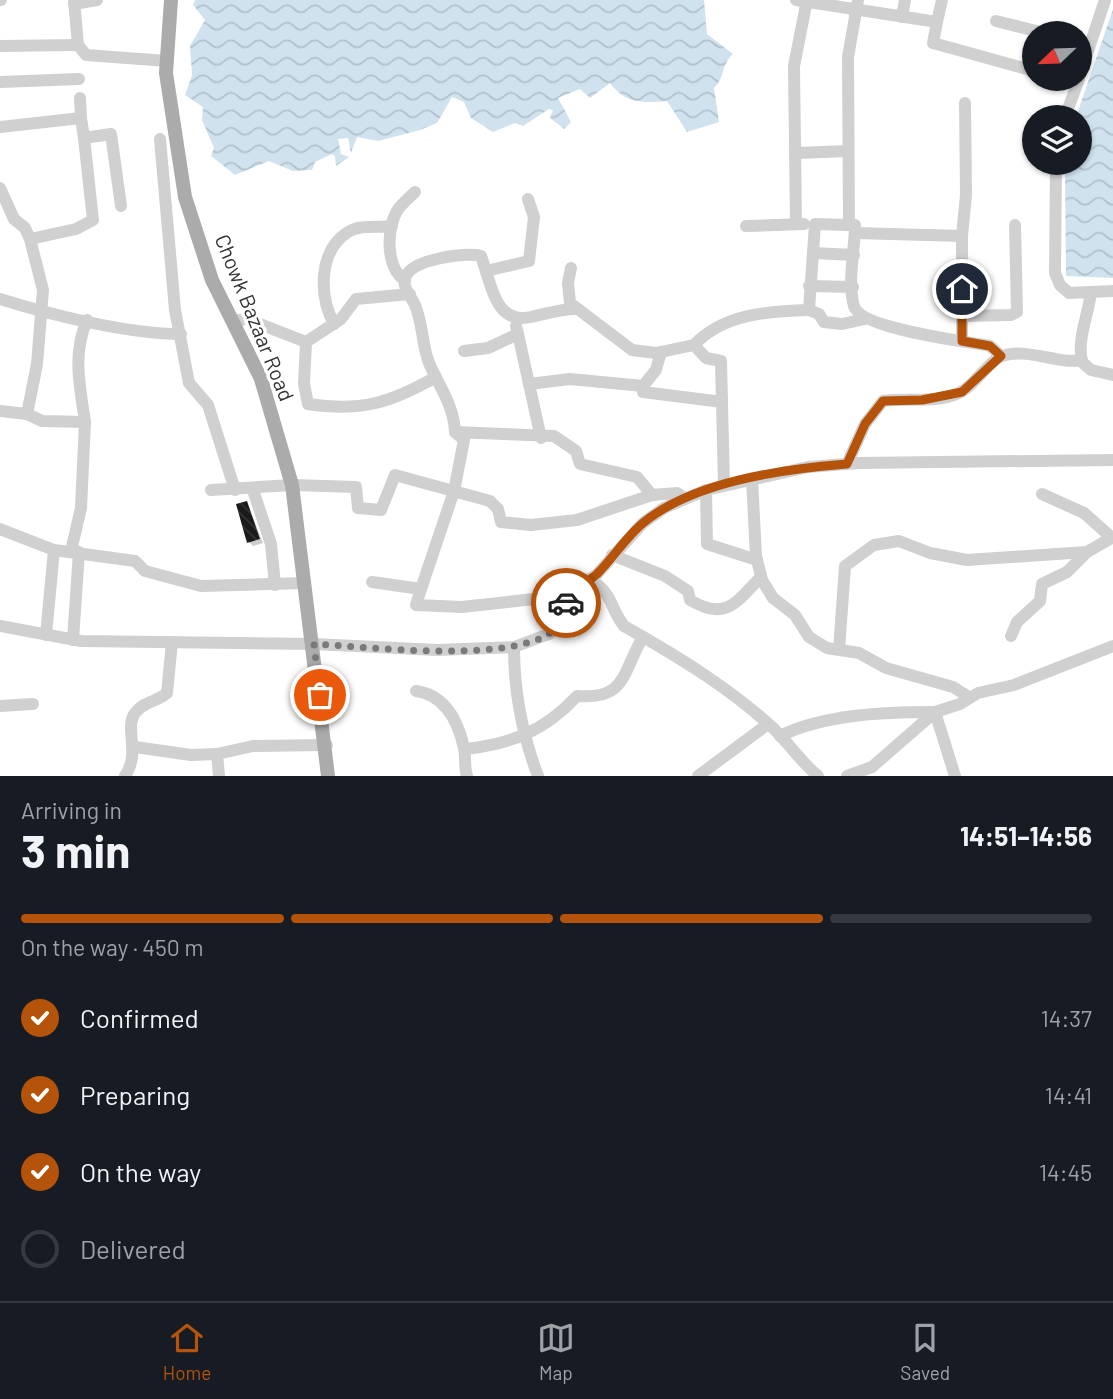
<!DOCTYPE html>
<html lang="en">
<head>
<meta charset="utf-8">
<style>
  :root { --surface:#171b24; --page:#20242c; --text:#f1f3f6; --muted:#9ea1a6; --line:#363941; --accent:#b45309 }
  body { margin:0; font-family:Barlow,sans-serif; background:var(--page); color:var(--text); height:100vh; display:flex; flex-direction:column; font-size:26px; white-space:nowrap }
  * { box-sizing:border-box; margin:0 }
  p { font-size:23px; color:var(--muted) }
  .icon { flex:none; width:38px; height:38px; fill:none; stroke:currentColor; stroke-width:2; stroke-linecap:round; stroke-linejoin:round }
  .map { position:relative; height:776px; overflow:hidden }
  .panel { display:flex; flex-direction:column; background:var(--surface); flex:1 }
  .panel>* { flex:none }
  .needle { width:46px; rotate:247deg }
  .controls { position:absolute; left:1022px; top:21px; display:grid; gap:14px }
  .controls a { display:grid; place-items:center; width:70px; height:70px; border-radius:50%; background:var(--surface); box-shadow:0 2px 5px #0004; font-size:35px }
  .pin { position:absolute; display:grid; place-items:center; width:60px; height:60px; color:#fff; margin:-30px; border:4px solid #fff; border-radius:50%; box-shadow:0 2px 7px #0007 }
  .courier { position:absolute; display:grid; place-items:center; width:70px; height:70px; margin:-35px; border:5px solid #b45309; border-radius:50%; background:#fff; color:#222; box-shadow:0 2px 9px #0007 }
  .head em { font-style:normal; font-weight:700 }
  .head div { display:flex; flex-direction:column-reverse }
  .head { display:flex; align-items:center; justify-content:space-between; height:119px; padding:0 21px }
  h1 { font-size:46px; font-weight:700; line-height:52px }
  .bar { display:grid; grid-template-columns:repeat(4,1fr); gap:10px 7px; align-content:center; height:84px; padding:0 21px }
  .bar i { height:9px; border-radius:5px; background:var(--line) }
  .bar .on { background:var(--accent) }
  .bar p { grid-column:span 4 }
  ol { padding:0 21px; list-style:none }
  li { display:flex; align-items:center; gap:21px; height:77px }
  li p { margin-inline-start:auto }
  li .icon { padding:7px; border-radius:50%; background:var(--accent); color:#fff; stroke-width:4 }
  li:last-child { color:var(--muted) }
  li i { width:38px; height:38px; border:4px solid var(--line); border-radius:50% }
  .tabs { display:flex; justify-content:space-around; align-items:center; height:98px; border-top:2px solid var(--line); background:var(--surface); font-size:19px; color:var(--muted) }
  .tabs a { display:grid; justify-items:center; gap:4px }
  .tabs .on { color:var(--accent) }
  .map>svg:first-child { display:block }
  .water { fill:url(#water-waves) }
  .shadow { fill:#0003 }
  .building { fill:url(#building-back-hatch) }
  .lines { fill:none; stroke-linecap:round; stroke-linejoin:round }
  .minor { stroke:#d0d0d0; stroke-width:12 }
  .major { stroke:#ababab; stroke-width:14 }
  .done { stroke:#7a7a7a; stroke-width:7; stroke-dasharray:0 12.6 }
  .route { stroke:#b45309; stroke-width:9 }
  .labels { text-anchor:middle; stroke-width:7; stroke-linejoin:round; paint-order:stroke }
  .street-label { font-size:21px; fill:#333; stroke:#fff }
</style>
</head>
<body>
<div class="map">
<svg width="1113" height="776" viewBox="0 0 1113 776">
  <defs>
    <pattern id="water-waves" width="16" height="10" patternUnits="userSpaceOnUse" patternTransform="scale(1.75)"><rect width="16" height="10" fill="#cfe2ee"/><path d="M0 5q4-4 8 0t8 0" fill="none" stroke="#b2c2cd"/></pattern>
    <pattern id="building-back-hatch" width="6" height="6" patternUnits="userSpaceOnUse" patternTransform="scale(1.75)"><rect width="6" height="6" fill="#1a1a1a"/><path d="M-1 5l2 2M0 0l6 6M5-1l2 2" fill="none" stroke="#333"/></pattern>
  </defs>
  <rect width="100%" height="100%" fill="#fff"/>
  <g class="water">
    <path d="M195,0H704L707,34L733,54C721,64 725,78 714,88L719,122L687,132L667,101C642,103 626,104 610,83L590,98L580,89L558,98L571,122L564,129L550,118L553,110L549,109L523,126L515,123L493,132L471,118L464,102L452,97L437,123L420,130L378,141L357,137L351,153L348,138L338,139L341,154L349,157L336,166L335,156L332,154L315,162L312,170L293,171L269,161L235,175L211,156L214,148L202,120L203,107L185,95L192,75L190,46L205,20L193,5Z"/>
    <path d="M1113,9V278L1066,276L1065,163H1080V117H1076Z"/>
  </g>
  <path class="shadow" d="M247,503L263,543L253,546L249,542Z"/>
  <path class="building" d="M247,501L260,539L247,543L236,504Z"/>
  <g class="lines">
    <g class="minor">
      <path d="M0,0H1"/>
      <path d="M74,0L78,45L86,55L167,61"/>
      <path d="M796,0L937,22L933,43L1034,71"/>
      <path d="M74,4L97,0"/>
      <path d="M902,17L905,0"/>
      <path d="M996,21L1044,33"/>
      <path d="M937,22L942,0"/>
      <path d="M0,46L78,45"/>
      <path d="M1080,75L1105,0"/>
      <path d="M0,82L79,79"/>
      <path d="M1065,117L1079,79"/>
      <path d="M81,118L84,138L111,134L121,206"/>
      <path d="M0,127L81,118L80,98"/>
      <path d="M160,139L175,310L189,383L208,405L235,490"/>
      <path d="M797,153L848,151"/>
      <path d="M1056,163L1055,273L1060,285L1069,293L1091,292C1088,317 1077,338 1082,362L1091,370L1113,375"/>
      <path d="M0,188L14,219L25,228L30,239L43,290L37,364L27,414L0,411"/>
      <path d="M796,224L794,66L807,0"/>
      <path d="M849,225H855C855,249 847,282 854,306C860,329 965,341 990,346L1001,356"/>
      <path d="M746,226L804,224"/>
      <path d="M855,233L962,236L966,195L965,103"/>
      <path d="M30,239L76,229L93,220L84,138"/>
      <path d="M813,253L854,255"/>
      <path d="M571,268L568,283L570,303L632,350L656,353L694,345L706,358L721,361L724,485"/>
      <path d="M486,271L529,261L534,217L528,199"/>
      <path d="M405,280C385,269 386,225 399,208C404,202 410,197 415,192"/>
      <path d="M809,286L853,287"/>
      <path d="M1091,292L1113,291"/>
      <path d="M0,299C51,315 128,334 181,334"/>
      <path d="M809,310L819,314L824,322L842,324L865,319"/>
      <path d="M962,316L1011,315L1017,312L1015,225"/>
      <path d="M232,321L247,319L306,342L341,319L356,299L410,294"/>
      <path d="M334,324C319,296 318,251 348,232C360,224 378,228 392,226"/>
      <path d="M518,334L541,438"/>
      <path d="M962,341V236"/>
      <path d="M306,342L304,384L308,404C361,412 390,403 436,377"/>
      <path d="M694,345C723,314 768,311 809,310L815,224L849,225L848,57L858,0"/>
      <path d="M464,351L488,348L518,334L516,326"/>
      <path d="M529,384L570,379L643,386V392L722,402"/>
      <path d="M643,386L656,370L661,352"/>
      <path d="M27,414L42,421L85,422C80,386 72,355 87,320"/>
      <path d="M455,432L554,436L576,451L580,464L637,477L652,495L677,493L685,498"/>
      <path d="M847,464L865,424L883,401C907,397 942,405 964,390C975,383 990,361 1000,357C1026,346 1056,365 1082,360"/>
      <path d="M752,479L756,556L762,580L773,598L795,615L809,637L827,648L859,653L886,668L953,687L969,697"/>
      <path d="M211,490L292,485L356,487L358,508L381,510L395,475L490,501L498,509L501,522L531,525L577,520L652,495"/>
      <path d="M253,490L271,544L275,585"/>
      <path d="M706,490L707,544L757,560"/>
      <path d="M1042,494L1084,513L1112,538"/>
      <path d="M0,529L54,550L135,561L145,571L201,586L305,583"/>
      <path d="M71,551L81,508L85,422"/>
      <path d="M612,555L665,576L688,591L690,600C726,622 737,601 761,577"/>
      <path d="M590,579C615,596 608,605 624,626C677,656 730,688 774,729C790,745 801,762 818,776"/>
      <path d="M372,582L421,589L416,605L462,607L570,595"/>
      <path d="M421,589L454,491L464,440L455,432C454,406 439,386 429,363C422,345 423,324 415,305C411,296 401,287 406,276C414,259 460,254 476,255L481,256C491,282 494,325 531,317C546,314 560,309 575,309"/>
      <path d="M0,626L81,641L314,644L437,650L514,647L549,634L556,627L570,595L597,574L643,523L664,508L706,490L808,467L859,463L1113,460"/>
      <path d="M46,635L54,550"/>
      <path d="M1011,636L1017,622L1040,601L1042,584L1067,572L1087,552L1113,537"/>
      <path d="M73,640L79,552"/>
      <path d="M514,647C514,691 522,734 538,776"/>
      <path d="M839,650L845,566L874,545L899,541L930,553L967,560L1087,552"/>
      <path d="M416,691C445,695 458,721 464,748C466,757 464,767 467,776"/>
      <path d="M0,706L33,704"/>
      <path d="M780,736C825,714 885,712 935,712L955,776"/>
      <path d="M135,747L191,755L217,754"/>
      <path d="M465,749C511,744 545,731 577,696C627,700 622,672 643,637"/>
      <path d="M125,776C141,753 124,728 135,713C144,701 157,702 167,693L172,642"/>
      <path d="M219,776L217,754L253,746L327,745"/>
      <path d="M698,776L768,724"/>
      <path d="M847,776L872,767L935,712L960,704L978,693L1014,685L1113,646"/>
    </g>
    <path class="major" d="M171,0L166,73L185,197L212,280L261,379L292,485L328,776"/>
  </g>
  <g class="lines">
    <path class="done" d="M320,695L314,644C372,647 500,663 549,634L566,603"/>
    <path class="route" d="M566,603C572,589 586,584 597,574C613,558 626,537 643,523C694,481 784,469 847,464L865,424L883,401L922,400L962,392L1001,356L990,346L962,341V289"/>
  </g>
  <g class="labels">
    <g class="street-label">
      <text transform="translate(254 318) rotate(68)" y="7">Chowk Bazaar Road</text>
    </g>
  </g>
</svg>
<div class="controls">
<a><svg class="needle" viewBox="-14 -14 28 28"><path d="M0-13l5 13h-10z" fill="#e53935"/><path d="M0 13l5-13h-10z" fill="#9ea1a6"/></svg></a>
<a><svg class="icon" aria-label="layers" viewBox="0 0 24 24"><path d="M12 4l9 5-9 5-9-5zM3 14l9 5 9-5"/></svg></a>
</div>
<div class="pin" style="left:320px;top:695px;background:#ea580c"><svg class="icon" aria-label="bag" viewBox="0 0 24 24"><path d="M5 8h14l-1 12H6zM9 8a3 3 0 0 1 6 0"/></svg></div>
<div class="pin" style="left:962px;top:289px;background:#1f2937"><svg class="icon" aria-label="home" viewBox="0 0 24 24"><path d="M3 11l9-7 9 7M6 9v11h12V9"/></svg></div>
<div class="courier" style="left:566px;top:603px"><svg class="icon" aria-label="car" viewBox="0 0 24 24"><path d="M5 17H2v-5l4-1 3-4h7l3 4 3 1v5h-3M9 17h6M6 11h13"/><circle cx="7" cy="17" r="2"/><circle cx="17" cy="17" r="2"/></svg></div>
</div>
<section class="panel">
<div class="head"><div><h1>3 min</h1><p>Arriving in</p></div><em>14:51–14:56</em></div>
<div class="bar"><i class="on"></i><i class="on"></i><i class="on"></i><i></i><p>On the way · 450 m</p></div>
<ol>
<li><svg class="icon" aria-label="check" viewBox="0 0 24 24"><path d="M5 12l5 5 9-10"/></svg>Confirmed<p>14:37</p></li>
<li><svg class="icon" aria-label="check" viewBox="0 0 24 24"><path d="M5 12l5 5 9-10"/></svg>Preparing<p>14:41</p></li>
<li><svg class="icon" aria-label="check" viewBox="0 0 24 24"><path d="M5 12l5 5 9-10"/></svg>On the way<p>14:45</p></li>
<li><i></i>Delivered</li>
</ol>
</section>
<nav class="tabs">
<a class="on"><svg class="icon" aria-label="home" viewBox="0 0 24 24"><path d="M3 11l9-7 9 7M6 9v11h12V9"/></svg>Home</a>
<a><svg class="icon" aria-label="map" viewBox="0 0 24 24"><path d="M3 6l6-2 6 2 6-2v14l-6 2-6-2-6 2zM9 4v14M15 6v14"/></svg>Map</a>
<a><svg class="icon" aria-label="saved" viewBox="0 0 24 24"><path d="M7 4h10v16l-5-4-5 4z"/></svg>Saved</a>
</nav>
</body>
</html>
